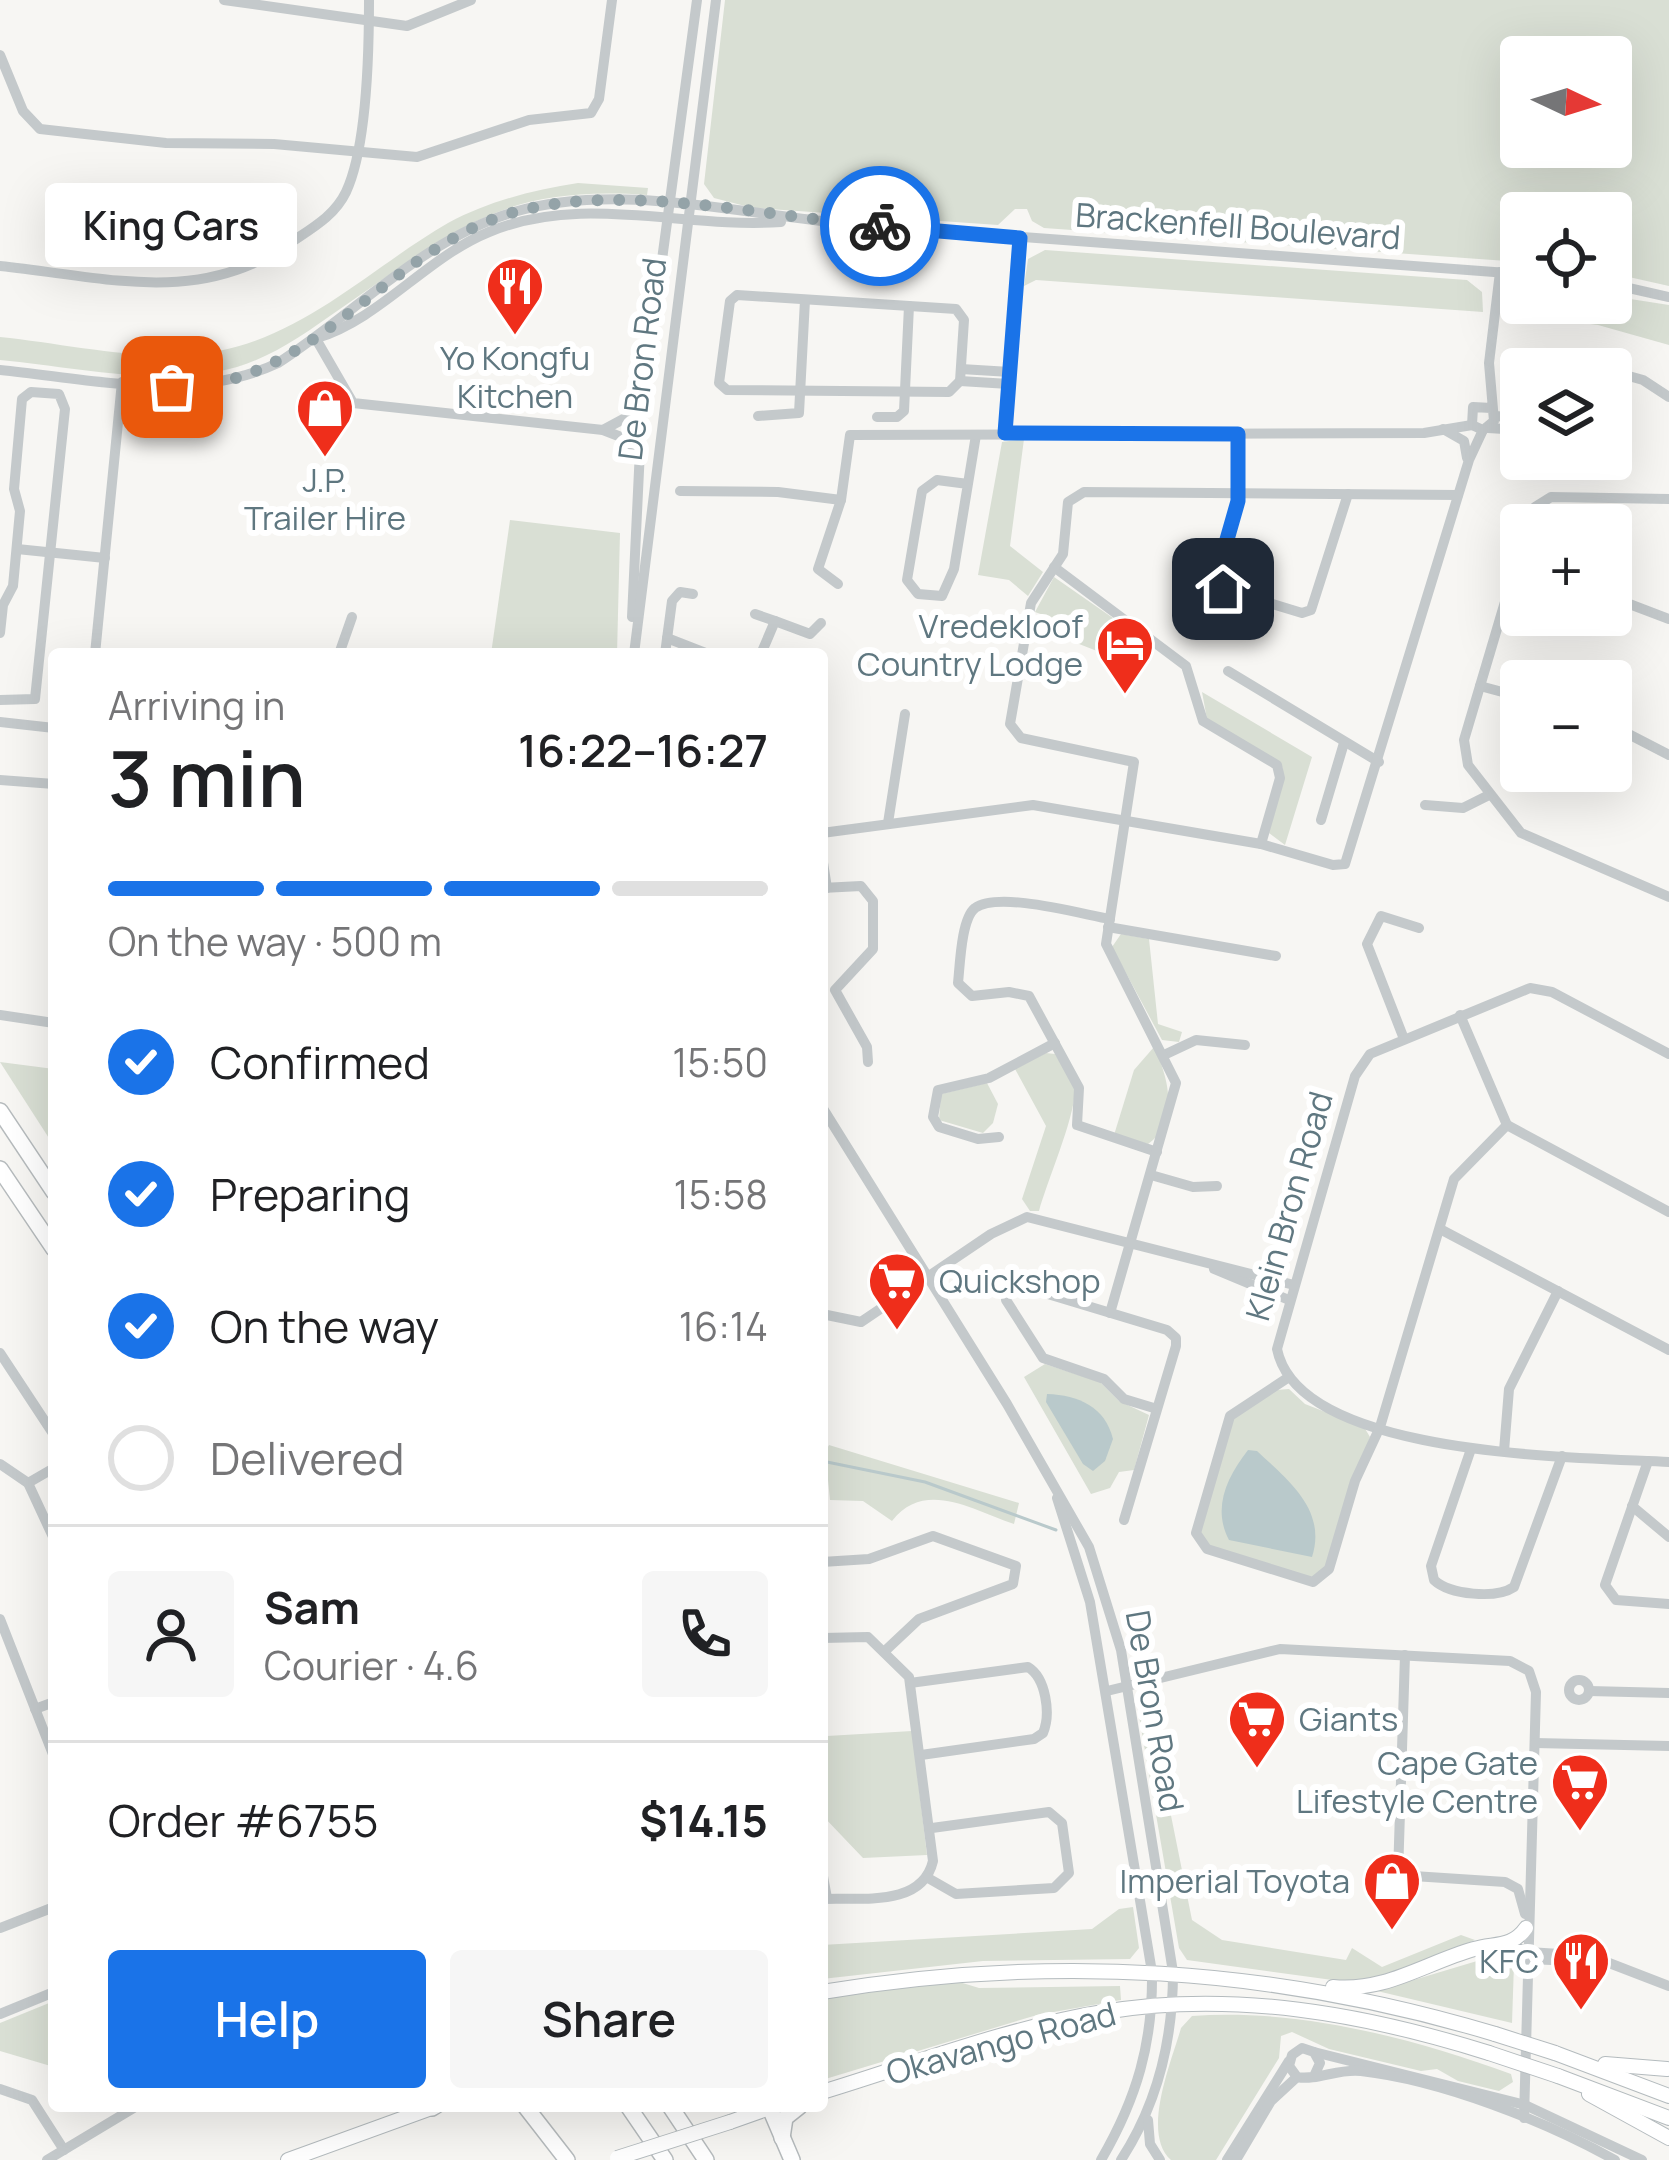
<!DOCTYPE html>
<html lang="en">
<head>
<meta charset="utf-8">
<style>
  :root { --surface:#fff; --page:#f6f6f6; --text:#202124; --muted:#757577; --line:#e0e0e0; --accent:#1a73e8 }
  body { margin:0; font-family:Manrope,sans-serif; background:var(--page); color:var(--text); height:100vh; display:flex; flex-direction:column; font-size:45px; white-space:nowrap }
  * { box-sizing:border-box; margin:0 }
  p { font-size:39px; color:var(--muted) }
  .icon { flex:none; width:66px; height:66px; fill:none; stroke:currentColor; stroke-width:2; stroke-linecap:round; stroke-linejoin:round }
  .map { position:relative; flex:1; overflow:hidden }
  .side { position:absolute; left:48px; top:648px; width:780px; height:1464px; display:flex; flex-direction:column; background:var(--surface); border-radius:12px; box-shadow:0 12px 48px #0002 }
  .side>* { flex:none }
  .needle { width:78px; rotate:94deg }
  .fabs { position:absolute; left:1500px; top:36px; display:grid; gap:24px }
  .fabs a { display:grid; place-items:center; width:132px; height:132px; border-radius:12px; background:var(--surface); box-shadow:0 12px 48px #0002; font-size:60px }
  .pin { position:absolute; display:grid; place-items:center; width:102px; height:102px; color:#fff; margin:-51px; border-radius:24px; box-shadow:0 6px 18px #0006 }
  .courier { position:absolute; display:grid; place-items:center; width:120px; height:120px; margin:-60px; border:9px solid #1a73e8; border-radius:50%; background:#fff; color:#222; box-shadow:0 3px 15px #0007 }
  .bubble { position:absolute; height:84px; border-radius:12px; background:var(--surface); box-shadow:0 12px 48px #0002; font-size:39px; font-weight:600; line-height:84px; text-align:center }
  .head em { font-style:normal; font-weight:600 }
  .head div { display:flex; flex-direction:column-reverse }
  .head { display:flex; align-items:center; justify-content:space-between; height:204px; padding:0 60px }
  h1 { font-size:78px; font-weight:600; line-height:90px }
  .bar { display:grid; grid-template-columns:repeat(4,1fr); gap:18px 12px; align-content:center; height:144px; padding:0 60px }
  .bar i { height:15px; border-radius:9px; background:var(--line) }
  .bar .active { background:var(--accent) }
  .bar p { grid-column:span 4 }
  .line { display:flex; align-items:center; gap:30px; padding:0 60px; border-top:3px solid var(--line) }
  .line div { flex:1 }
  .round { display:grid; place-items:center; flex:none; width:126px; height:126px; border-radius:12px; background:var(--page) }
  ol { padding:0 60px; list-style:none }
  li { display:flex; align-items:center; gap:36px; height:132px }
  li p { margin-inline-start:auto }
  li .icon { padding:12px; border-radius:50%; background:var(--accent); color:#fff; stroke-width:4 }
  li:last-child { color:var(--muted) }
  li i { width:66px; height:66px; border:6px solid var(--line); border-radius:50% }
  .button { display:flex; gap:24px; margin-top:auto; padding:24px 60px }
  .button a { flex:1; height:138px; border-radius:12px; background:var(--accent); color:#fff; font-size:48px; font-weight:600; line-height:138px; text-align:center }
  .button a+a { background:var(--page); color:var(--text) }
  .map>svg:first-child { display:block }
  .green { fill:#d9dfd4; fill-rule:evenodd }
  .water { fill:#b9c9cb }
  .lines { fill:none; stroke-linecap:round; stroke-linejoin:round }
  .stream { stroke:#b9c9cb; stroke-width:3 }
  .major-casing { stroke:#b4bbbe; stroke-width:16 }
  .highway-casing { stroke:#b6bbbd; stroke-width:18 }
  .minor { stroke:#c4c9cb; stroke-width:10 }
  .major { stroke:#fff; stroke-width:14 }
  .highway { stroke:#fff; stroke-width:15 }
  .major-bridge-casing { stroke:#b4bbbe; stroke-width:16; stroke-linecap:butt }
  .major-bridge { stroke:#fff; stroke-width:14 }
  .done { stroke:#94a3a8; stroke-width:12; stroke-dasharray:0 21.6 }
  .route { stroke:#1a73e8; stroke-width:15 }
  .labels { text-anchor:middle; stroke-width:12; stroke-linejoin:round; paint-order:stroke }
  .street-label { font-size:33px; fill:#5f7780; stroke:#fff }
  .poi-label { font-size:33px; fill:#5f7780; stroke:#fff; text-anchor:end }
</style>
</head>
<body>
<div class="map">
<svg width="1669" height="2160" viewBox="0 0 1669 2160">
  <rect width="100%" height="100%" fill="#f7f6f3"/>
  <g class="green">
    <path d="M725,0H1669V286L1611,273V213H1521V262L1044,228L1032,221L1027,209H1015L998,225L753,208L714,198L704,184ZM1521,57H1611V147H1521Z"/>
    <path d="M578,183L648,188L647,195C500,185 456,230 340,309C307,332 276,355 237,367C163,388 75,367 0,360V337C69,344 150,364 218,351C307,334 372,267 448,223C489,201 533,190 578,183Z"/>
    <path d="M1045,250L1467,280L1482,292L1483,312L1036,280L1024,286L1028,259Z"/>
    <path d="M1521,289V303H1611V296L1669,305V345L1598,325L1504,313L1509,295Z"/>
    <path d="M1024,439L1010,546L1043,572L1028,596L1009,580L978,575L1002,442Z"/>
    <path d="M510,520L620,533L617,654H491Z"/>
    <path d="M1054,577L1133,632L1125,662L1074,642L1077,627L1035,612Z"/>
    <path d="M1202,692L1312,757L1285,845L1269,833L1283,768L1207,719Z"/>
    <path d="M1121,934L1149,939L1158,1024L1182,1032L1179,1042L1162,1040L1112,947Z"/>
    <path d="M1154,1047C1168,1076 1180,1121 1148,1144L1114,1135L1134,1070Z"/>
    <path d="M1046,1053L1055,1054C1061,1064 1070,1076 1074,1087C1079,1108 1047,1181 1039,1211H1030L1022,1199L1046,1126L1015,1069Z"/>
    <path d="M0,1062L54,1069V1146Z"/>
    <path d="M987,1083L998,1104L993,1123L983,1133L939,1120L941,1094Z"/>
    <path d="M1045,1364L1100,1382L1119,1401L1149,1415L1134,1470L1119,1472L1110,1488L1091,1494L1024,1377Z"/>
    <path d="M1289,1389L1305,1404L1364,1427L1370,1437L1324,1570L1311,1578L1208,1545L1200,1534L1233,1419L1276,1390Z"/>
    <path d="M829,1445L1019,1503L1014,1524C972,1510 925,1479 892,1521L863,1501L830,1500L828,1480H822V1457Z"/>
    <path d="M1153,1689L1148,1701L1192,1920L1222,1940L1346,1960L1352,1948L1382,1967L1461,1935L1475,1940L1399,1972L1347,1982L1187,1960L1179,1948L1138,1710L1142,1697Z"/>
    <path d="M826,1718L827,1736L912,1731L927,1855L863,1858L822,1815Z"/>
    <path d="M1133,1907L1139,1948L1130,1959L983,1961L822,1979V1945L1092,1929L1119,1909Z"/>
    <path d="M1477,1961L1514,1964L1512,2023L1377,1991Z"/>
    <path d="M956,1981L979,1988L1120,1986L1121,2000L1037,2015L822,2080V1998Z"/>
    <path d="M54,2001V2067L0,2051V2023Z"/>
    <path d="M1192,2016C1297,2008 1413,2038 1511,2074L1513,2082L1499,2091L1458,2081L1437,2069L1421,2071L1329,2049L1292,2032L1281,2036L1279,2058L1216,2160H1171C1141,2134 1171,2063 1181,2028Z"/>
  </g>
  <g class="water">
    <path d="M1047,1394C1079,1395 1105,1407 1113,1439L1105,1461L1093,1471L1083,1464L1046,1402Z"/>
    <path d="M1248,1450L1257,1451C1289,1481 1327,1510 1312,1557L1229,1540C1212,1508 1227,1477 1248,1450Z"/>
  </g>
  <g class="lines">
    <path class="stream" d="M822,1461L925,1482L1056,1530"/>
    <defs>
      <g id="major">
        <path d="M1491,1952H1525"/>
        <path d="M1333,1987C1386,1992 1425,1963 1474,1949C1494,1943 1512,1948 1526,1928"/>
        <path d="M822,1992C1052,1954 1272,1967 1495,2034"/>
        <path d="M1555,2053L1669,2096"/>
        <path d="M1605,2064L1667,2069"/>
        <path d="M1558,2076L1669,2118"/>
        <path d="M822,2092C914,2064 1007,2028 1103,2012C1233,1990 1365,2014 1489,2053"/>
        <path d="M1589,2094L1669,2138"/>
        <path d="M730,2122L775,2106"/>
        <path d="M288,2160L437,2106"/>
      </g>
      <g id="highway">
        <path d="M0,1111L54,1192"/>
        <path d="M0,1169L54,1249"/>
        <path d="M525,2106L567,2160"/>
        <path d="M628,2106L665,2160"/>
        <path d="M670,2106L706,2160"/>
        <path d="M769,2106L792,2160"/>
        <path d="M432,2108L435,2106"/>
        <path d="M782,2138L785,2118L800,2106"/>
      </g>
    </defs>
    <use href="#major" class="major-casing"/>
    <use href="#highway" class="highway-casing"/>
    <g class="minor">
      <path d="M224,0L407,26L471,0"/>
      <path d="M0,55L23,111L40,129L166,143L274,144L417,157L529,120L591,113L599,99L612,0"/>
      <path d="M0,266C107,277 199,307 293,241C314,227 335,215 346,192C367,147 369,50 369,0"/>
      <path d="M1611,284L1669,297"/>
      <path d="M737,295L956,309L964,320L960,381L949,392L727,390L719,383L730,301Z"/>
      <path d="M317,338C380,319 427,257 489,232C583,193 683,229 781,222"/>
      <path d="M316,339L353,403L603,430L621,437L638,459"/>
      <path d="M961,369L1010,372"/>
      <path d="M1545,369L1554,359L1604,369"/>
      <path d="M0,370C92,379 191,404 278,363C354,314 425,238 514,212C619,181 743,215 849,224C1073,242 1297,256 1521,274"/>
      <path d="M1611,371L1643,380L1669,397"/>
      <path d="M960,381L1009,384"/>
      <path d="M1491,408L1473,407L1472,425L1483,430L1494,421L1489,363L1500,272"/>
      <path d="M758,416L799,413L805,300"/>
      <path d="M1495,416L1521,418"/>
      <path d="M877,417H897L904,411L909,306"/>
      <path d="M1488,428L1521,430"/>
      <path d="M1443,429L1464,441L1467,458"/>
      <path d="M603,430L642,409"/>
      <path d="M1005,433L1020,238"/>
      <path d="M1238,434V501L1216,577L1223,589L1302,613L1311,610L1348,494"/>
      <path d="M968,484L937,480L922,491L907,580L918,594L942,596L954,569L976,435"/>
      <path d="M680,491L778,492L841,500"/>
      <path d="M1528,525L1535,507L1551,497L1669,499"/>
      <path d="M1521,548L1464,740L1468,765L1521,833L1669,897"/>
      <path d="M17,549L105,558"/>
      <path d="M1054,567L1186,666L1203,721L1277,765L1280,778L1261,844"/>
      <path d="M838,584L818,569L841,500L850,435L1424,433L1472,425"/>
      <path d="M1611,597L1669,619"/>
      <path d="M755,614L775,621"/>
      <path d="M632,617L642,408L697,0"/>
      <path d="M0,633L3,605L13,586L20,511L14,489L22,399L31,392L59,394L65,409L35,699L0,700"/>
      <path d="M667,638L708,654"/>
      <path d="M95,654L122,382"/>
      <path d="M339,654L352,617"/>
      <path d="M634,654L716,0"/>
      <path d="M665,654L672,601L680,592L693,594"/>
      <path d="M761,654L775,621L810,634L821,623"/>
      <path d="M1228,671L1379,762"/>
      <path d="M1480,686L1521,697"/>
      <path d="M0,722L54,728"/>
      <path d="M1611,725L1669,755"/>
      <path d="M0,780L54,784"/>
      <path d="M1425,805L1463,808L1489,795"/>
      <path d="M1321,820L1344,743"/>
      <path d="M888,823L905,714"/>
      <path d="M822,833L1033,805L1261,844L1333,865L1345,864L1469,460L1483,430"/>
      <path d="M822,856L827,888"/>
      <path d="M822,888L861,886L873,901V949L835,990L867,1047L868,1062"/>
      <path d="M1110,919C1081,914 999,891 975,908C961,919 960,966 958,983L972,996L1009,992L1029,996L1079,1088L1077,1125L1157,1152"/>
      <path d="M1108,927L1276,956"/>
      <path d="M0,1015L54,1023"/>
      <path d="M1460,1015L1507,1125"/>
      <path d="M1404,1039L1367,944L1381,916L1419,928"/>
      <path d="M1669,1054L1552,992L1530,988L1370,1054L1355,1076L1277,1349C1299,1458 1580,1457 1669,1462"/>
      <path d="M1164,1055L1196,1040L1245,1045"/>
      <path d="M822,1107L1007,1404L1089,1547L1121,1650L1173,1972C1173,2040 1158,2103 1121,2160"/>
      <path d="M1507,1125L1669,1212"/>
      <path d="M999,1137L978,1139L939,1127L933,1117L938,1090L989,1078L1055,1043"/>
      <path d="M1151,1175L1193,1187L1217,1186"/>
      <path d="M1440,1229L1669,1350"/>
      <path d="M1214,1269L1289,1300"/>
      <path d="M1110,1313L1176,1083L1106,944L1134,762L1021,738L1010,724L1031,603L1063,554L1068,502L1084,492L1458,495"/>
      <path d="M822,1314L861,1322L991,1234L1027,1217L1294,1285"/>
      <path d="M0,1353L54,1435"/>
      <path d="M1289,1377L1230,1416L1196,1533L1207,1549L1313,1582L1329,1569L1355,1481L1380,1427L1454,1179L1507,1125"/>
      <path d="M1471,1449L1431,1566L1434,1580C1450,1595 1496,1599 1514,1587L1562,1456"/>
      <path d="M1504,1451L1509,1389L1558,1291"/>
      <path d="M1648,1461L1605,1585L1616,1600L1669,1604"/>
      <path d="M0,1464L28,1483L54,1539"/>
      <path d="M28,1483L54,1468"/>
      <path d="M1057,1498L1090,1602L1152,1972C1153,2043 1137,2098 1101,2160"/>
      <path d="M1632,1506L1669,1537"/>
      <path d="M1124,1520L1176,1346V1338L1167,1330L1018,1285L1009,1288L1006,1300L1043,1358L1104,1379L1124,1399L1157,1409"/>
      <path d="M822,1562L869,1559L933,1536L1016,1566L1013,1584L919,1619L886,1650"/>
      <path d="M0,1619L54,1757"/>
      <path d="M822,1638L868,1637L909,1677L933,1861C922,1908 860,1897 822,1899"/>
      <path d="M822,1642V1709"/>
      <path d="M1405,1655L1398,1875L1505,1882L1518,1889L1525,1914"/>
      <circle cx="1579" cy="1690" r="10"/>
      <path d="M910,1683L1028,1667C1046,1678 1051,1714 1043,1733L1034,1739L921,1755"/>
      <path d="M1107,1691L1280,1649L1510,1661L1529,1671L1536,1692L1524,2118"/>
      <path d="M1589,1691L1669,1693"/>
      <path d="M35,1709L54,1702"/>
      <path d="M1535,1743L1669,1746"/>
      <path d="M822,1871L827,1898"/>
      <path d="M928,1878L956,1894L1054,1888L1069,1873L1062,1823L1049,1812L932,1828"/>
      <path d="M0,1928L54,1907"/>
      <path d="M1528,1952L1591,1956L1669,1986"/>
      <path d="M1528,1959L1599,1962"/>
      <path d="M0,2014L54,1992"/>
      <path d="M1314,2052L1525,2105L1642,2160"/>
      <path d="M1315,2074L1320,2063L1314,2052L1302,2048L1292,2055L1289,2066L1297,2077C1317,2081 1339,2068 1361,2071C1441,2080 1545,2121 1615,2160"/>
      <path d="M0,2089L32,2100L64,2150"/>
      <path d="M1148,2120L1150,2144L1160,2160"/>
      <path d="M47,2160L137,2106"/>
      <path d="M1227,2160L1289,2061"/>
      <path d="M1236,2160L1271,2101L1297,2077"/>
    </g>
    <use href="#major" class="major"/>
    <use href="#highway" class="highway"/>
    <defs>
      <g id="major-bridge">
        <path d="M1495,2034L1555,2053"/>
        <path d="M1489,2053L1558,2076"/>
        <path d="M617,2158L730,2122"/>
      </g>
    </defs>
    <use href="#major-bridge" class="major-bridge-casing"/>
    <use href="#major-bridge" class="major-bridge"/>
  </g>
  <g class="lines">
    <path class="done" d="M172,387C307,390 380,259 499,217C611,178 763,217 880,226"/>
    <path class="route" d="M880,226L1020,238L1005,433L1238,434V501L1216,578L1223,589"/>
  </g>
  <defs>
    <symbol id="restaurant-pin" viewBox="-11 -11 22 30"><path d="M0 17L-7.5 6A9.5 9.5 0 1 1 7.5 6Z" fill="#ef2e1b" stroke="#fff"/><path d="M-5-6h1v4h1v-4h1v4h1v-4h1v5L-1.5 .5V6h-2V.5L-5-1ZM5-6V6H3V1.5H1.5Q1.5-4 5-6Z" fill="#fff"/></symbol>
    <symbol id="shop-pin" viewBox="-11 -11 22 30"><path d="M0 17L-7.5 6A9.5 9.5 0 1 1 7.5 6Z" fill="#ef2e1b" stroke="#fff"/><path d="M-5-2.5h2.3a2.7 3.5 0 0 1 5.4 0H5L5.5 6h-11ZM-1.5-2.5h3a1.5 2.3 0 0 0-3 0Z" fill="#fff"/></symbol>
    <symbol id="hotel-pin" viewBox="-11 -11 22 30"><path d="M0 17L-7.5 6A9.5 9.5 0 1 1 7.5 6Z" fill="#ef2e1b" stroke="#fff"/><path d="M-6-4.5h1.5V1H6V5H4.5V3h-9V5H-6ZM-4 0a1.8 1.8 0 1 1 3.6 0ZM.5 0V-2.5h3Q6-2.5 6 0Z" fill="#fff"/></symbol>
    <symbol id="supermarket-pin" viewBox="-11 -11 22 30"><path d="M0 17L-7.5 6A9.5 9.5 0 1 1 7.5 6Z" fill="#ef2e1b" stroke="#fff"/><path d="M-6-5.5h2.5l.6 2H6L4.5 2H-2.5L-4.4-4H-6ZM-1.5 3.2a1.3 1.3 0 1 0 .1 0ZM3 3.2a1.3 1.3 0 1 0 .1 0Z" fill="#fff"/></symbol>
  </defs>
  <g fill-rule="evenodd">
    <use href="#restaurant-pin" x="482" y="253" width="66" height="90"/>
    <use href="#shop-pin" x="292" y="375" width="66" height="90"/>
    <use href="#hotel-pin" x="1092" y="612" width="66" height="90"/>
    <use href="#supermarket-pin" x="864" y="1248" width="66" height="90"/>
    <use href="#supermarket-pin" x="1224" y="1686" width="66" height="90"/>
    <use href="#supermarket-pin" x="1547" y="1749" width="66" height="90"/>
    <use href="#shop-pin" x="1359" y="1848" width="66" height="90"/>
    <use href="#restaurant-pin" x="1548" y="1928" width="66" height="90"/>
  </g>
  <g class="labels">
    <g class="street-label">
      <text transform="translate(1238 226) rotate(4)" y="12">Brackenfell Boulevard</text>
      <text transform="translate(642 359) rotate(-83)" y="12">De Bron Road</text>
      <text transform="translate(1289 1206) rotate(-74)" y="12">Klein Bron Road</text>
      <text transform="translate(1155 1711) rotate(80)" y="12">De Bron Road</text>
      <text transform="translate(1001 2043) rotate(-15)" y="12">Okavango Road</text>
    </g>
    <g class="poi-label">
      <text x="515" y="370" text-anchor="middle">Yo Kongfu<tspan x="515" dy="38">Kitchen</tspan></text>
      <text x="325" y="492" text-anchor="middle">J.P.<tspan x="325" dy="38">Trailer Hire</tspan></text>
      <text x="1083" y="638">Vredekloof<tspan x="1083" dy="38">Country Lodge</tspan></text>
      <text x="939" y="1293" text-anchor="start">Quickshop</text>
      <text x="1299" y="1731" text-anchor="start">Giants</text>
      <text x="1538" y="1775">Cape Gate<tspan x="1538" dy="38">Lifestyle Centre</tspan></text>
      <text x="1350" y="1893">Imperial Toyota</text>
      <text x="1539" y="1973">KFC</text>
    </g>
  </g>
</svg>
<div class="fabs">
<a><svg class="needle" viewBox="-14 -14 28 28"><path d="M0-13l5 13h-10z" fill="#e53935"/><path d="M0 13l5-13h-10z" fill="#757577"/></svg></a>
<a><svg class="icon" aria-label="locate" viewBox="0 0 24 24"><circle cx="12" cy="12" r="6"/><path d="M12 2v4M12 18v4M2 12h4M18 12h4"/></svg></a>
<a><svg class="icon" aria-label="layers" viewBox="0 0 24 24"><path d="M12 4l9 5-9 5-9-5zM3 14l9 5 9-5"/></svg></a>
<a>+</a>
<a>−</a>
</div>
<div class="pin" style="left:172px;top:387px;background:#ea580c"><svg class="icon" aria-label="bag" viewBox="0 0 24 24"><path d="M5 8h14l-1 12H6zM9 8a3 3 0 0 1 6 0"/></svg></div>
<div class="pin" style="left:1223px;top:589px;background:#1f2937"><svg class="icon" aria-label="home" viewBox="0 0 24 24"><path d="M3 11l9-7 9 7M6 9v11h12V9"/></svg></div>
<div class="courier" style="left:880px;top:226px"><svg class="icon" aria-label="bike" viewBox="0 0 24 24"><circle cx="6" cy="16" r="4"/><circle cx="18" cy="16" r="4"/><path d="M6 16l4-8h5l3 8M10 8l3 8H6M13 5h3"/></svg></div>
<div class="bubble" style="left:45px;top:183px;width:252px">King Cars</div>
<section class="side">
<div class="head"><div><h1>3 min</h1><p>Arriving in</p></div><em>16:22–16:27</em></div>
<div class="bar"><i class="active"></i><i class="active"></i><i class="active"></i><i></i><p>On the way · 500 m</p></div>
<ol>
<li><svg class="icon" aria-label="check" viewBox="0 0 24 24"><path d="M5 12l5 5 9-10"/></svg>Confirmed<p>15:50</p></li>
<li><svg class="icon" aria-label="check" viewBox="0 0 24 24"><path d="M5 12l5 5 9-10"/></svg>Preparing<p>15:58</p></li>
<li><svg class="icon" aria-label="check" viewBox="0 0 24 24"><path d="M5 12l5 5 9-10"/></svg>On the way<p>16:14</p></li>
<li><i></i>Delivered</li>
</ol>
<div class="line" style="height:216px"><a class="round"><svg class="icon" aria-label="person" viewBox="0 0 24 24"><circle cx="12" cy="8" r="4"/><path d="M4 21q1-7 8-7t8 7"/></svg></a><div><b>Sam</b><p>Courier · 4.6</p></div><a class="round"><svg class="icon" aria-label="phone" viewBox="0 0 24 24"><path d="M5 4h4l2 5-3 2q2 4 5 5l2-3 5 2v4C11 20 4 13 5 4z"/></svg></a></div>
<div class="line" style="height:156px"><div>Order #6755</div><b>$14.15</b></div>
<div class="button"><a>Help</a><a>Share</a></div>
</section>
</div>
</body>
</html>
